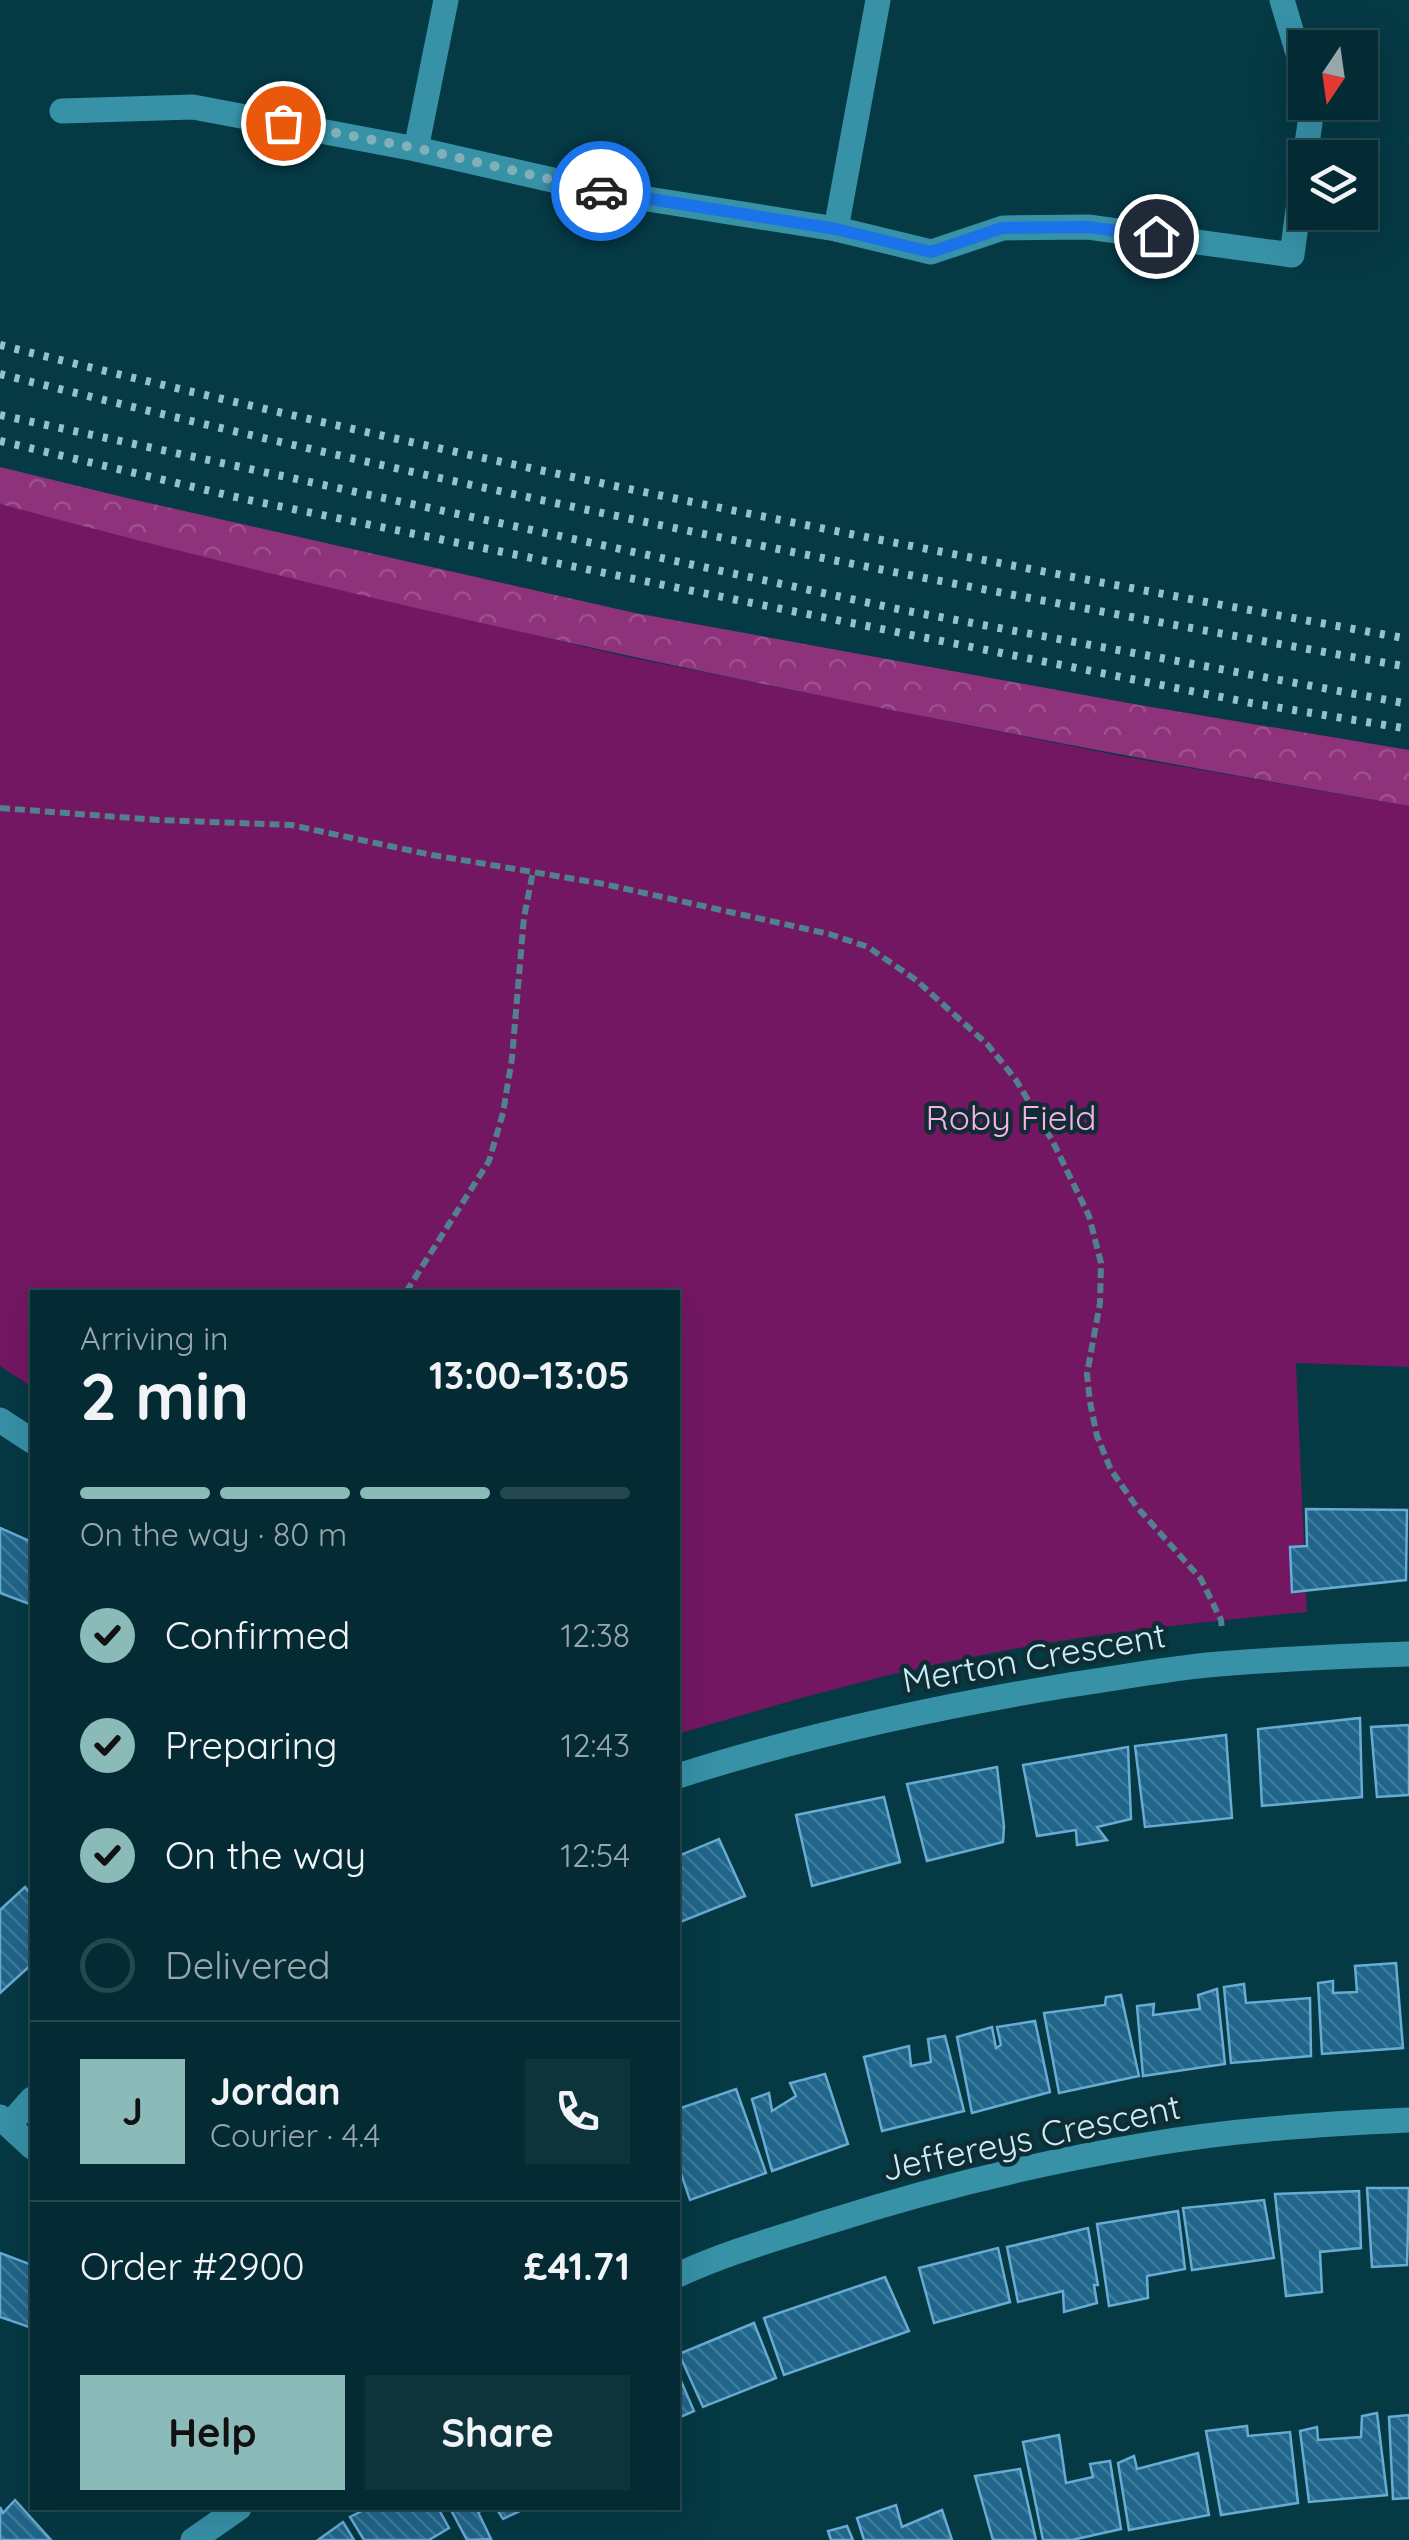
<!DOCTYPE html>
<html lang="en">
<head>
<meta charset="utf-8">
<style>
  :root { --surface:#042b33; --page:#0d333b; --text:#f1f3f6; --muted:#97a7ac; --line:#25474e; --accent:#8bbbb9 }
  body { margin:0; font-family:Quicksand,sans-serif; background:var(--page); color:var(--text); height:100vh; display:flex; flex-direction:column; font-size:38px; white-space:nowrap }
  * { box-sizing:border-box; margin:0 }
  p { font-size:32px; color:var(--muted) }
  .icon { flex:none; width:55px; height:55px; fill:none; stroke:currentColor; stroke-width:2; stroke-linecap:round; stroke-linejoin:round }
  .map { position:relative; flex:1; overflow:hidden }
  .side { position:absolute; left:30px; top:1290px; width:650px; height:1220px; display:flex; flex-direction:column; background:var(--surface); border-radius:0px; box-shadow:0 10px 40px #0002,0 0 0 2px var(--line) }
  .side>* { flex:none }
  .needle { width:65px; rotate:193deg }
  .fabs { position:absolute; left:1288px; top:30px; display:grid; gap:20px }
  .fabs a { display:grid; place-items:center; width:90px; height:90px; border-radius:0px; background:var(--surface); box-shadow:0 10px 40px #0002,0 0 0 2px var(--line); font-size:50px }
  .pin { position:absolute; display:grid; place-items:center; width:85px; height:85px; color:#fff; margin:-42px; border:5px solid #fff; border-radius:50%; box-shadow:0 2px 10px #0007 }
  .courier { position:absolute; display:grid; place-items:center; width:100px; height:100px; margin:-50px; border:8px solid #1a73e8; border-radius:50%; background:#fff; color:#222; box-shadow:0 2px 12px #0007 }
  .summary em { font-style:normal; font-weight:700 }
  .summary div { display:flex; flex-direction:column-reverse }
  .summary { display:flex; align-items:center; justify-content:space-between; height:170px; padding:0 50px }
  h1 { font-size:65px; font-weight:700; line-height:75px }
  .bar { display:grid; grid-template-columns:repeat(4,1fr); gap:15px 10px; align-content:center; height:120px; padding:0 50px }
  .bar i { height:12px; border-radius:8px; background:var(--line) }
  .bar .on { background:var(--accent) }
  .bar p { grid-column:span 4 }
  .line { display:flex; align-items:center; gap:25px; padding:0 50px; border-top:2px solid var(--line) }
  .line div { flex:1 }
  .round { display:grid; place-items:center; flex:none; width:105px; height:105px; border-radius:0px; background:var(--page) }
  ol { padding:0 50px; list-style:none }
  li { display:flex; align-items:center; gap:30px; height:110px }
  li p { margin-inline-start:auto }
  li .icon { padding:10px; border-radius:50%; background:var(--accent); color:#111; stroke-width:4 }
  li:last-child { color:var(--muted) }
  li i { width:55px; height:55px; border:5px solid var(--line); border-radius:50% }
  .button { display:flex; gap:20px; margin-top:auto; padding:20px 50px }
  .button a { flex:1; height:115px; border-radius:0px; background:var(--accent); color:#111; font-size:40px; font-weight:700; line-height:115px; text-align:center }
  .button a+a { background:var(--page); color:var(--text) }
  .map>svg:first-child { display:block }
  .green { fill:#731762 }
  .forest { fill:url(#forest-crowns) }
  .building { fill:url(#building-back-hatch); stroke:#68abd3; stroke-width:2.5 }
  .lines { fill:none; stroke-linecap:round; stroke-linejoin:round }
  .path { stroke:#51818c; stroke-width:6; stroke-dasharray:10 5; stroke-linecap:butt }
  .street { stroke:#3791a7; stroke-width:25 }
  .rail { stroke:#95c0cc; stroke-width:8; stroke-dasharray:5 10; stroke-linecap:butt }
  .done { stroke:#83afbb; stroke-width:10; stroke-dasharray:0 18 }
  .route { stroke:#1a73e8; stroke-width:12 }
  .labels { text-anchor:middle; stroke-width:9; stroke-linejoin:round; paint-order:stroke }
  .park-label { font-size:35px; fill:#f9b0e6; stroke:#112d34 }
  .street-label { font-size:35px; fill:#c7effb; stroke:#112d34 }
</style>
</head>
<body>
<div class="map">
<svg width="1409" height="2540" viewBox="0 0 1409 2540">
  <defs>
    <pattern id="forest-crowns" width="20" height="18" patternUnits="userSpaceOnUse" patternTransform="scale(2.5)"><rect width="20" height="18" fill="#8e327b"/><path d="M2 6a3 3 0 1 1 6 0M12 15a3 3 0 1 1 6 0" fill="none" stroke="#9c508f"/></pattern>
    <pattern id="building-back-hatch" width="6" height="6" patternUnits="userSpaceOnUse" patternTransform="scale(2.5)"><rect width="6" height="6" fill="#20658a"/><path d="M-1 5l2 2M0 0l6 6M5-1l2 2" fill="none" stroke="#3f7b9b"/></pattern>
  </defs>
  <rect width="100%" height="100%" fill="#053944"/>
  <path class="green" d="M0,504L118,535L623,656L1126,757L1409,806V1367L1296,1363L1307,1612C1180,1624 1053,1638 928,1666C844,1685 761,1709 678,1734V1292H32V1387L0,1366Z"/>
  <path class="forest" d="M0,467L127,498L635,613L1139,705L1409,750V806C936,724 464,629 0,504Z"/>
  <g class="building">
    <path d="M1306,1509L1407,1510L1406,1580L1292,1592L1290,1547L1307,1546Z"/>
    <path d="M0,1528L32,1542V1605L0,1593Z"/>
    <path d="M1360,1718L1362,1797L1262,1806L1258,1729Z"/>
    <path d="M1409,1725V1795L1377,1797L1371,1727Z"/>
    <path d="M1226,1735L1232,1818L1145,1827L1135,1746Z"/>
    <path d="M1128,1747L1131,1819L1097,1827L1107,1840L1077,1845L1076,1830L1037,1836L1023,1765Z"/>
    <path d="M997,1767L1004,1826L1003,1842L927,1861L907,1784Z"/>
    <path d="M884,1797L900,1862L812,1886L796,1815Z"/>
    <path d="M719,1839L745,1896L678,1923V1856Z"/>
    <path d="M25,1887L32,1896V1964L0,1993V1910Z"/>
    <path d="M1396,1963L1403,2048L1322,2054L1318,1983L1333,1981V1993L1357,1992L1355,1966Z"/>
    <path d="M1244,1984L1246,2003L1310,1998L1311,2056L1231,2063L1224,1987Z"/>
    <path d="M1217,1989L1225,2064L1143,2076L1137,2006L1154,2004L1153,2015L1200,2009L1198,1995Z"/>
    <path d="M1121,1995L1139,2076L1059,2093L1044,2013L1105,2005L1106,1997Z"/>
    <path d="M1035,2021L1050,2092L972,2113L957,2037L992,2027L996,2048L1001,2045L997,2027Z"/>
    <path d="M945,2036L964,2111L882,2131L864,2057L909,2046L911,2066L931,2062L928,2039Z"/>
    <path d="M825,2074L848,2144L772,2171L752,2099L769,2093L772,2111L796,2096L790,2083Z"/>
    <path d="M736,2089L766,2173L690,2200L678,2165V2109Z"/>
    <path d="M1367,2188H1409L1407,2265L1372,2267Z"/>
    <path d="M1359,2191L1361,2248L1320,2252L1322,2292L1286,2296L1275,2194Z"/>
    <path d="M1264,2200L1274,2258L1192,2270L1183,2208Z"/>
    <path d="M1178,2211L1185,2269L1147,2276L1148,2298L1109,2306L1097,2224Z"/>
    <path d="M1088,2228L1098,2285H1094L1097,2303L1064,2312L1063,2291L1018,2302L1007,2247Z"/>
    <path d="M998,2248L1010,2302L934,2323L919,2268Z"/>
    <path d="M0,2253L32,2265V2328L0,2317Z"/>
    <path d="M885,2277L909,2331L784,2375L764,2318Z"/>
    <path d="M754,2323L776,2378L703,2407L679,2354Z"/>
    <path d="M678,2374L694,2411L678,2418Z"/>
    <path d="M1377,2413L1387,2495L1309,2502L1300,2431L1317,2427L1318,2440L1361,2437L1362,2416Z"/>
    <path d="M1409,2415V2498L1393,2499L1389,2417Z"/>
    <path d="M1247,2426L1248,2436L1290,2432L1298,2503L1221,2515L1206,2431Z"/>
    <path d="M1059,2435L1066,2483L1093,2477L1090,2464L1110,2461L1121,2529L1072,2540H1043L1023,2442Z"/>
    <path d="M1198,2453L1209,2515L1129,2530L1118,2463L1134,2456L1137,2469Z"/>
    <path d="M1020,2469L1036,2540H993L975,2476Z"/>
    <path d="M15,2500L51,2540H0V2507L3,2513Z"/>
    <path d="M896,2505L902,2527L942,2510L952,2540H864L857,2518Z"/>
    <path d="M368,2508H438L449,2528L429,2540H364L350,2517Z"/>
    <path d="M450,2508H489L478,2512L491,2539L467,2540Z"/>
    <path d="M496,2508H526L503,2519Z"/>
    <path d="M343,2522L354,2540H318Z"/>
    <path d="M847,2526L853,2540H831L828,2531Z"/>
  </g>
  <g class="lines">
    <g class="path">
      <path d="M0,808L159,820L291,825L432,855L604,884L829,934L868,947L916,980L988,1045L1016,1080L1053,1142L1089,1216L1101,1263L1100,1303L1087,1374L1090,1402L1097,1436L1111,1470L1136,1506L1201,1579L1221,1620L1222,1630"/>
      <path d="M406,1292L489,1161L503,1113L512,1058L524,917L533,872"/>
    </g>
    <g class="street">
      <path d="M1282,0L1305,77"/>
      <path d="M62,111L193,107L416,149L610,193L836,229L931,252L1003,228L1088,227L1292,255L1305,158"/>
      <path d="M416,149L446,0"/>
      <path d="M1305,158L1313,102"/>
      <path d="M836,229L878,0"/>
      <path d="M0,1420L32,1441"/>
      <path d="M678,1776C806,1735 936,1707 1069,1685C1119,1678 1169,1668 1219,1664C1282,1659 1346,1656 1409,1654"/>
      <path d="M0,2117L32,2147"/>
      <path d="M9,2125L32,2099"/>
      <path d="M678,2275C725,2253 778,2238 828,2222C931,2189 1038,2163 1145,2145C1232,2130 1321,2124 1409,2120"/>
      <path d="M193,2540L239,2508"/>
    </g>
    <g class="rail">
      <path d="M0,345C465,462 937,554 1409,639"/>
      <path d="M0,374C465,492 937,584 1409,667"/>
      <path d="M0,415L902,610L1409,704"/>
      <path d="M0,441L244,499L737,600L1251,703L1409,729"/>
    </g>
  </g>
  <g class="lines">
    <path class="done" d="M283,123L416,148L601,191"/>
    <path class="route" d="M601,191L836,229L931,252L1002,228L1088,227L1156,236"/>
  </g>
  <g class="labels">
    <g class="park-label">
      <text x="1011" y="1130">Roby Field</text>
    </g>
    <g class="street-label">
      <text transform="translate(1034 1658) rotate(-10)" y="12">Merton Crescent</text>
      <text transform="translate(1031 2138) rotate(-12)" y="12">Jeffereys Crescent</text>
    </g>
  </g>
</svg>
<div class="fabs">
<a><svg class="needle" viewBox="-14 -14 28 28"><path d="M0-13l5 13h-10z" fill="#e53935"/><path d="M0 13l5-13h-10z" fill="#97a7ac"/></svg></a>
<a><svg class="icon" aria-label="layers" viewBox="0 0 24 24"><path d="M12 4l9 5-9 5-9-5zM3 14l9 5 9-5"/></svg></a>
</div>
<div class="pin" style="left:283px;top:123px;background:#ea580c"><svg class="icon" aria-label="bag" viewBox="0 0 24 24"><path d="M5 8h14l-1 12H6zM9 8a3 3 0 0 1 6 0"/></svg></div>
<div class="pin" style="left:1156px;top:236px;background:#1f2937"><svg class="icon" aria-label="home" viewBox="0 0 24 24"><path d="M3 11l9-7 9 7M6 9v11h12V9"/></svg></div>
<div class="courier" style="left:601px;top:191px"><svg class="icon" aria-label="car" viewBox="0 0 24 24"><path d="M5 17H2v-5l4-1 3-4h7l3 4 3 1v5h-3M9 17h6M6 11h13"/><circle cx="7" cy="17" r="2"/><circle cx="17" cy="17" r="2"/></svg></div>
<section class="side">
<div class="summary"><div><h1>2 min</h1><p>Arriving in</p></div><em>13:00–13:05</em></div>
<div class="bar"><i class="on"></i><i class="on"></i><i class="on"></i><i></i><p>On the way · 80 m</p></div>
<ol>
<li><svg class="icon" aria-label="check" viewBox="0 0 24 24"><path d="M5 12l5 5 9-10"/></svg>Confirmed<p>12:38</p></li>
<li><svg class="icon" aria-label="check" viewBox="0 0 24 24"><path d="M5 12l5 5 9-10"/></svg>Preparing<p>12:43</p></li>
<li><svg class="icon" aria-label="check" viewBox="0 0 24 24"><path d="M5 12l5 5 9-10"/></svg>On the way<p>12:54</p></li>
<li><i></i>Delivered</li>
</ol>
<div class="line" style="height:180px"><b class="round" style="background:var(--accent);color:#111">J</b><div><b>Jordan</b><p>Courier · 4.4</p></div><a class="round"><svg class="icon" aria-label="phone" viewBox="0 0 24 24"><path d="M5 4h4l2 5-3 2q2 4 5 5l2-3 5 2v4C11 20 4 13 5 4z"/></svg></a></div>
<div class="line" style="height:130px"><div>Order #2900</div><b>£41.71</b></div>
<div class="button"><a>Help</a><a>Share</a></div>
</section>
</div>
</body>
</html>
